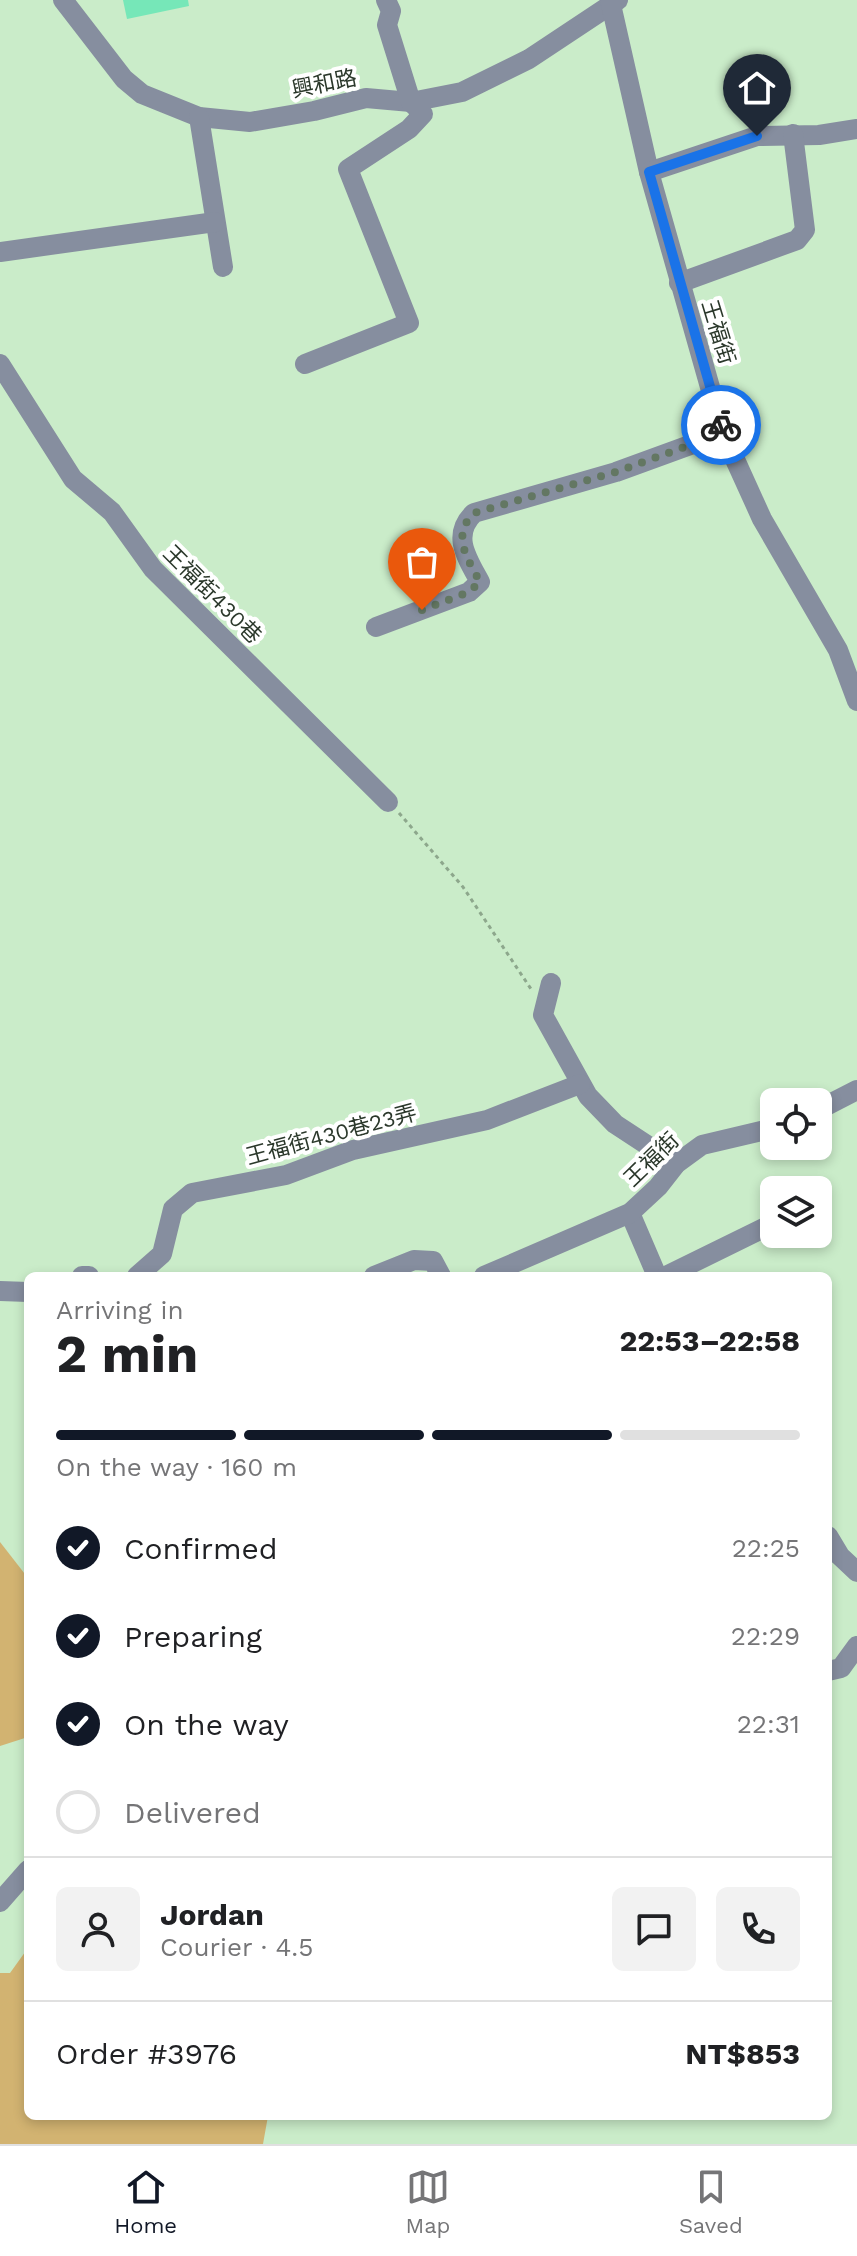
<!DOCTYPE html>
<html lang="en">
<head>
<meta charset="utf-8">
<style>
  :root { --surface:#fff; --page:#f2f2f2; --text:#202124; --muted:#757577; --line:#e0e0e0; --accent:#111827 }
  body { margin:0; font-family:"Work Sans","Noto Sans TC",sans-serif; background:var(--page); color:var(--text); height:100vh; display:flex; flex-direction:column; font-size:30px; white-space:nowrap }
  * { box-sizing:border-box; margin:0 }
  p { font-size:26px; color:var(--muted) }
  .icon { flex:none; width:44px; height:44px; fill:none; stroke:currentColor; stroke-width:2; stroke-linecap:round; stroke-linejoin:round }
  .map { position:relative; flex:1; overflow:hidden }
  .panel { position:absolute; left:24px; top:1272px; width:808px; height:848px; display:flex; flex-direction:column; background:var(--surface); border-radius:12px; box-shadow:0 4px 12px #0003 }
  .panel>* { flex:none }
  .buttons { position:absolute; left:760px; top:1088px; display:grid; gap:16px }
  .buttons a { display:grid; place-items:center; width:72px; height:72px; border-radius:12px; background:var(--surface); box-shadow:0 4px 12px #0003; font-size:40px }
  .pin { position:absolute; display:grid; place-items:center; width:68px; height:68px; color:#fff; margin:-82px -34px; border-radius:50% 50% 50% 0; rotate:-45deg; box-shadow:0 0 8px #0007 }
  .pin .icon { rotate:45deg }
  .courier { position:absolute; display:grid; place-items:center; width:80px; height:80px; margin:-40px; border:6px solid #1a73e8; border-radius:50%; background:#fff; color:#222; box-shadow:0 2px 10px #0007 }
  .head em { font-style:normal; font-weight:700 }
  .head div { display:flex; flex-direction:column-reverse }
  .head { display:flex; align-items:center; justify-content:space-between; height:136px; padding:0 32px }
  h1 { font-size:52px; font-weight:700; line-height:60px }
  .bar { display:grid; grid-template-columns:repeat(4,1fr); gap:12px 8px; align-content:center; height:96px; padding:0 32px }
  .bar i { height:10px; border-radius:6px; background:var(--line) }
  .bar .selected { background:var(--accent) }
  .bar p { grid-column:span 4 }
  .line { display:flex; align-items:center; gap:20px; padding:0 32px; border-top:2px solid var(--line) }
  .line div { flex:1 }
  .round { display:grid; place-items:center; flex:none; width:84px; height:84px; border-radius:12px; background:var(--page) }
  ol { padding:0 32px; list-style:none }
  li { display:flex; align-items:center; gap:24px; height:88px }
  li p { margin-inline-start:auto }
  li .icon { padding:8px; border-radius:50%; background:var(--accent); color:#fff; stroke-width:4 }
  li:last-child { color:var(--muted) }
  li i { width:44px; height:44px; border:4px solid var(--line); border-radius:50% }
  .tab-bar { display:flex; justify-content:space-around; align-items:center; height:112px; border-top:2px solid var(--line); background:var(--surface); font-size:22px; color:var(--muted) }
  .tab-bar a { display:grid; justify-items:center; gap:4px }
  .tab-bar .selected { color:var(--accent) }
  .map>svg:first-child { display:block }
  .green { fill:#d2b371 }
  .building { fill:#76e7b8 }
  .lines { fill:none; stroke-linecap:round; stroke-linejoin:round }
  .path { stroke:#8da78c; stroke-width:3; stroke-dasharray:4 4; stroke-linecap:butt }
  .minor { stroke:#868e9f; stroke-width:20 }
  .done { stroke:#637762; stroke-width:8; stroke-dasharray:0 14.4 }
  .route { stroke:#1a73e8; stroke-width:10 }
  .labels { text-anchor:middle; stroke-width:8; stroke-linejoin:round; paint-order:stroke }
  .street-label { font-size:22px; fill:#2b382b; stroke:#fff }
</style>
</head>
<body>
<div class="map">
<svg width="857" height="2144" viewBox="0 0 857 2144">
  <rect width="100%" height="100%" fill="#caecc9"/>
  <g class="green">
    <path d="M0,1542L28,1578V1737L0,1746Z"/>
    <path d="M28,1948V2116H268L263,2144H0V1973H10Z"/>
  </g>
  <path class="building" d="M123,0H188L189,6L127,19Z"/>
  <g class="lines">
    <path class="path" d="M399,813L463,887L531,989"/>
    <g class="minor">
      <path d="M63,0L124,79L142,94L199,117L250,122L314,111L366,98L411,102L462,92L529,59L618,0"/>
      <path d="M610,0L649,172L723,433L762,519L838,650L857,701"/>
      <path d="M199,117L223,267"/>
      <path d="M649,172L757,136L819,135L857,129"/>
      <path d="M0,252L215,222"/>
      <path d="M679,283L797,240L805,230L793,134"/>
      <path d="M0,364L73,479L112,512L153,569L388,802"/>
      <path d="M305,364L409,323L348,169L409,129L423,114L411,102L387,25L391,11L386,0"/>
      <path d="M376,627L469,592L480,582C467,558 451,535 474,513L616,472L723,433"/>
      <path d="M551,983L543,1015L588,1096L615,1124L676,1164"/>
      <path d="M818,1110L857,1090"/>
      <path d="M630,1213L657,1276"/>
      <path d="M82,1276H89"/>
      <path d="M137,1276L162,1254L173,1209L192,1193L286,1175L353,1150L487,1120L580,1084"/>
      <path d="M374,1276L414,1260L433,1261L441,1276"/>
      <path d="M484,1276L630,1213L658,1187L676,1164L702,1145L774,1128"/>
      <path d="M666,1276L774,1223"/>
      <path d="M0,1291L28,1292"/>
      <path d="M828,1536L840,1556L857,1572"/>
      <path d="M828,1671L841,1668L857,1646"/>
      <path d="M0,1902L28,1870"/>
    </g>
  </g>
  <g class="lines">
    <path class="done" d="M422,610L469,592L480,582C467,558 451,535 474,513L616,472L723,433L721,425"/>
    <path class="route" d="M721,425L649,172L757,136"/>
  </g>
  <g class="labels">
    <g class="street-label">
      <text transform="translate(324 83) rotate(-11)" y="8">興和路</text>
      <text transform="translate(719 332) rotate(73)" y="8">王福街</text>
      <text transform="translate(213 594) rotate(45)" y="8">王福街430巷</text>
      <text transform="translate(331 1134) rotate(-15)" y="8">王福街430巷23弄</text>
      <text transform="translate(651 1159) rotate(-44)" y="8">王福街</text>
    </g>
  </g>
</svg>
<div class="buttons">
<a><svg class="icon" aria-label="locate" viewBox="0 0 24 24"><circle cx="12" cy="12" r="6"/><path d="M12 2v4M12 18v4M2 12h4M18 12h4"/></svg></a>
<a><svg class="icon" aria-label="layers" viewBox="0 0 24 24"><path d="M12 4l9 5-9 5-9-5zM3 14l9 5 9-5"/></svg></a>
</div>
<div class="pin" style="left:422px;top:610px;background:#ea580c"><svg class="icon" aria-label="bag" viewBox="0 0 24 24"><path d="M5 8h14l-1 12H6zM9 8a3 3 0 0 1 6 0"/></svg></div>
<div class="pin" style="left:757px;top:136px;background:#1f2937"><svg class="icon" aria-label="home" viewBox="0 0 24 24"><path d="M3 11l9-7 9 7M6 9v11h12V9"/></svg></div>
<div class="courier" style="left:721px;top:425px"><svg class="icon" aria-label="bike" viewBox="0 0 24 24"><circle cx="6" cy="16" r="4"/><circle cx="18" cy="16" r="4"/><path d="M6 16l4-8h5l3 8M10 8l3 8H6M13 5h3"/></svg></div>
<section class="panel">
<div class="head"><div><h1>2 min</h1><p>Arriving in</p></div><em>22:53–22:58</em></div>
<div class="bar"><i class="selected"></i><i class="selected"></i><i class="selected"></i><i></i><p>On the way · 160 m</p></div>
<ol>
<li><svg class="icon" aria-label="check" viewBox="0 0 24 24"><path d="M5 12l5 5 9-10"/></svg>Confirmed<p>22:25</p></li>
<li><svg class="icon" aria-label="check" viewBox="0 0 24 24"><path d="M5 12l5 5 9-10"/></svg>Preparing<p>22:29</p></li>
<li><svg class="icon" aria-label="check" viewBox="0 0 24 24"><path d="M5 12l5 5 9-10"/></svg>On the way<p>22:31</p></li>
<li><i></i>Delivered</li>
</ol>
<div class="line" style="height:144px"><a class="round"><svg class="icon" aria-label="person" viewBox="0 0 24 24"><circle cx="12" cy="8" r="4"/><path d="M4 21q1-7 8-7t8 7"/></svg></a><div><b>Jordan</b><p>Courier · 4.5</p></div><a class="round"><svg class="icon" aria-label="chat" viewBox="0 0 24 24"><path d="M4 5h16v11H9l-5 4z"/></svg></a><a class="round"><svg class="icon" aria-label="phone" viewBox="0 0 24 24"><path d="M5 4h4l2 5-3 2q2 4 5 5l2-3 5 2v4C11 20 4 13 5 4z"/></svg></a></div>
<div class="line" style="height:104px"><div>Order #3976</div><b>NT$853</b></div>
</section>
</div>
<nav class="tab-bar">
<a class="selected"><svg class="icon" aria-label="home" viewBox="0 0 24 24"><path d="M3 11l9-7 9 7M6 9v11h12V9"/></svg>Home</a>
<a><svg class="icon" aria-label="map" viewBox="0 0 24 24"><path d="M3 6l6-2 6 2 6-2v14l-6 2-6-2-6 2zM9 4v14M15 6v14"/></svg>Map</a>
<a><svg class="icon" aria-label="saved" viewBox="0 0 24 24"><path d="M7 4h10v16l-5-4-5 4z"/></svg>Saved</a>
</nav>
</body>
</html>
